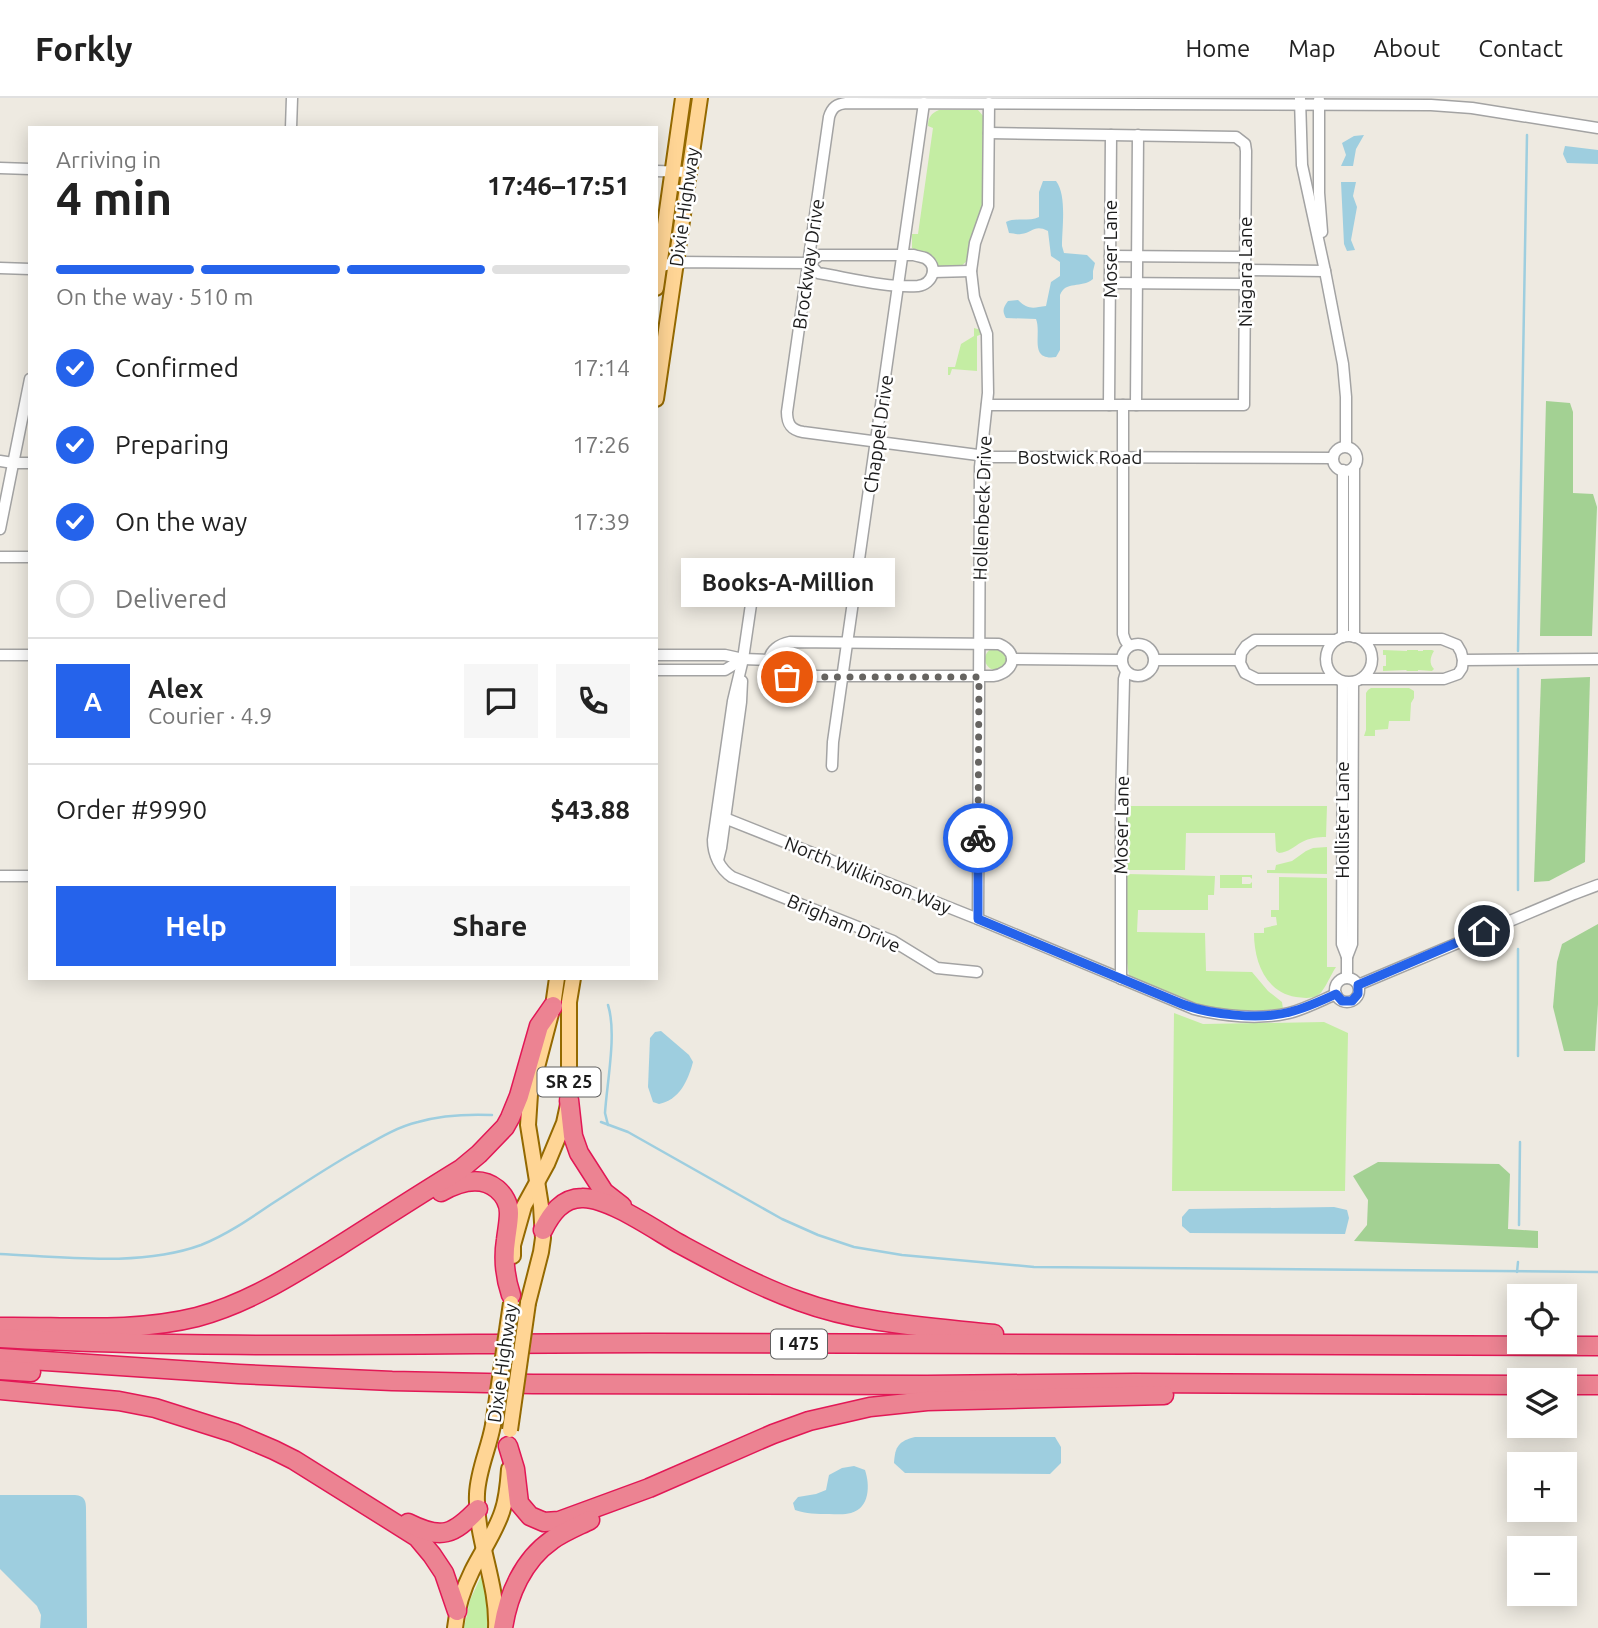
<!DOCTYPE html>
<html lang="en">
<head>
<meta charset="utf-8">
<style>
  :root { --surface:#fff; --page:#f6f6f6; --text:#222; --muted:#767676; --line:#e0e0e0; --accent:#2563eb }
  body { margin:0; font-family:Ubuntu,sans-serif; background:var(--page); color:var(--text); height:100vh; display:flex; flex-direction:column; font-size:26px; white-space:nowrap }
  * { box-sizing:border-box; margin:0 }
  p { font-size:23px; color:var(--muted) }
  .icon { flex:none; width:38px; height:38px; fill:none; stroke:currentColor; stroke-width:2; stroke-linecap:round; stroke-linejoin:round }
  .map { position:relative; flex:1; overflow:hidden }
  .details { position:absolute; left:28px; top:28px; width:630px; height:854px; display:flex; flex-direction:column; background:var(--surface); border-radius:0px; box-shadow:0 4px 18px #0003 }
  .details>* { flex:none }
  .buttons { position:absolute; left:1507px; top:1186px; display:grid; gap:14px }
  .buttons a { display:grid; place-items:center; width:70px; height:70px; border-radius:0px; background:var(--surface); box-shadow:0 4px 18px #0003; font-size:35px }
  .pin { position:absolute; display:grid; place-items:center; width:60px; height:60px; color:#fff; margin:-30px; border:4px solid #fff; border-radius:50%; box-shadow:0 2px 7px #0007 }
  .courier { position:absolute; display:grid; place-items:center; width:70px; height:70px; margin:-35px; border:5px solid #2563eb; border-radius:50%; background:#fff; color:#222; box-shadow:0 2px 9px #0007 }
  .bubble { position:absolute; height:49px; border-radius:0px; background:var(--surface); box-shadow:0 4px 18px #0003; font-size:23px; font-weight:600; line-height:49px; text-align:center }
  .overview em { font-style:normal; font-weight:600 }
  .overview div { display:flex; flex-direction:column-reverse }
  .overview { display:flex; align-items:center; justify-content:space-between; height:119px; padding:0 28px }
  h1 { font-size:46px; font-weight:600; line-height:52px }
  .bar { display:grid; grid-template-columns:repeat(4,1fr); gap:10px 7px; align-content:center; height:84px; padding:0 28px }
  .bar i { height:9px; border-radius:5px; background:var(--line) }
  .bar .selected { background:var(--accent) }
  .bar p { grid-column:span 4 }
  .line { display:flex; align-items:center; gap:18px; padding:0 28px; border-top:2px solid var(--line) }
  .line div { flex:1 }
  .round { display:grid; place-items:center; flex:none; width:74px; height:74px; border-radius:0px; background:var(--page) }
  ol { padding:0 28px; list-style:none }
  li { display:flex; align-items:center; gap:21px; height:77px }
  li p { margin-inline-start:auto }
  li .icon { padding:7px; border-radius:50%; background:var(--accent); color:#fff; stroke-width:4 }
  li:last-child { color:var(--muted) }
  li i { width:38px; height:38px; border:4px solid var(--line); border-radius:50% }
  .action { display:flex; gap:14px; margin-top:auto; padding:14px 28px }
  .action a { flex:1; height:80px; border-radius:0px; background:var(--accent); color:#fff; font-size:28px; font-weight:600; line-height:80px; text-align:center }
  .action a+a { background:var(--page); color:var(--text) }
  header { display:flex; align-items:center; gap:42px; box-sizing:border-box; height:98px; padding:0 35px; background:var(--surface); border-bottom:2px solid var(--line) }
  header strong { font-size:33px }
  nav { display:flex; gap:38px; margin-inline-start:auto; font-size:24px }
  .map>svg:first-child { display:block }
  .grass { fill:#c4eda3 }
  .forest { fill:#a3d193 }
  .water { fill:#9ecedf }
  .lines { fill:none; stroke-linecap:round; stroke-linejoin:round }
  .stream { stroke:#9ecedf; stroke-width:2.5 }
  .street-casing { stroke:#a3a3a3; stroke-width:13 }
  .primary-casing { stroke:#946900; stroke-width:18 }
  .highway-casing { stroke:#e21856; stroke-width:21 }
  .street { stroke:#fff; stroke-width:10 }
  .primary { stroke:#ffd595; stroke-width:14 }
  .highway { stroke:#ec8392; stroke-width:18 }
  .primary-bridge-casing { stroke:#946900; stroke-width:18; stroke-linecap:butt }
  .primary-bridge { stroke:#ffd595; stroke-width:14 }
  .done { stroke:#666461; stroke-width:7; stroke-dasharray:0 12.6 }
  .route { stroke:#2563eb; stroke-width:9 }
  .labels { text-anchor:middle; stroke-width:5; stroke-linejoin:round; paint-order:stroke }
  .shield { fill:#fff; stroke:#606060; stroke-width:2 }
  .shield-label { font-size:18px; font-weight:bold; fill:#1c1c1c }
  .street-label { font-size:19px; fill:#1c1c1c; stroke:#fff }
</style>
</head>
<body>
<header>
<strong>Forkly</strong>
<nav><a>Home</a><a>Map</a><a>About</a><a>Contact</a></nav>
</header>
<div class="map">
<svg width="1598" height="1530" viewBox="0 0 1598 1530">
  <rect width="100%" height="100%" fill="#eeeae1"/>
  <g class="grass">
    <path d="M939,12H978L984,19L983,110L972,138L967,163L960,169L938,168L912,150V136H918L933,30L928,28C928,20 931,15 939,12Z"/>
    <path d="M974,230L981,232L982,236L977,238V273L952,271L950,277H948V269H955L961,246L974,238Z"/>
    <circle cx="996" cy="561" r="11"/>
    <path d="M1383,552L1407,553V552H1418V553H1423V552H1432L1434,553C1430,559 1429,566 1434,571L1432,573L1418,572V573H1407L1406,572L1383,573V568H1386V557H1383Z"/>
    <path d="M1371,590H1409L1414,593V600L1411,605L1410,623H1389L1388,631L1375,632V638H1364L1366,632V595L1368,592Z"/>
    <path d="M1127,708H1327L1326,739C1318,739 1309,740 1302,744C1293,749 1289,754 1279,755L1276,753L1275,735H1186L1185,772H1126Z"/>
    <path d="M1327,749V776L1267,775V772H1275L1276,767L1292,763L1306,753L1313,750Z"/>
    <path d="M1127,776L1215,778L1214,797H1208V812H1138L1137,834L1205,835L1206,873L1252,874L1268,893L1282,904L1283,911C1260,912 1235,914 1211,911C1188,908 1152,888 1129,878L1126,858Z"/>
    <path d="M1220,777H1252V781L1250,779H1242V786H1250L1252,784V790H1220Z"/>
    <path d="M1279,779L1327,780V869H1336C1331,876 1324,894 1318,897C1312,901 1303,900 1296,899C1265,894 1254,863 1254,835H1264V830L1277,827L1276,819H1271V812H1279Z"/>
    <path d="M1174,915L1203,926L1324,924L1348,935L1345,1093H1172Z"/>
    <path d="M484,1472L488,1490L487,1530H464L470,1502Z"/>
  </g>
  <g class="forest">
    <path d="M1546,303L1570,305L1573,314V395L1593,396L1597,409L1592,538H1540Z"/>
    <path d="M1590,579L1585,764L1549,783L1534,784L1541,581Z"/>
    <path d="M1598,826V906L1595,953H1564L1553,909L1557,864L1562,846Z"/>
    <path d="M1378,1064L1499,1066L1510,1076L1508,1131L1538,1133V1150L1354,1143L1367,1127L1368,1102L1353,1078Z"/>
  </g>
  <g class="water">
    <path d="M1364,37L1356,51L1353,68H1341L1346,57L1342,45L1354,38Z"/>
    <path d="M1565,48L1598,52V66L1567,65L1563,56Z"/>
    <path d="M1043,83H1056C1067,97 1062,130 1062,148L1064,155L1087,157L1095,165L1093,173V181C1081,191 1066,182 1060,197V252L1056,259C1028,263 1042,236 1036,221L1006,220C1002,213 1003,210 1008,203L1018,202C1028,212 1033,210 1046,208L1051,184L1060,178V164L1051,158L1048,133C1034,126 1033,135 1021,136C1017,137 1013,135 1009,135L1006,124C1016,119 1029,124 1039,119V94Z"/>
    <path d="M1341,84H1356L1353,98L1357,109L1351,142L1355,152L1347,153L1344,146Z"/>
    <path d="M661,933L689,957L693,964C688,983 679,1002 659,1006L653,1004L648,989L650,940L655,934Z"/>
    <path d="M1334,1109L1347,1112L1349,1120L1345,1136L1190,1135L1182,1128V1119L1189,1111Z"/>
    <path d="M915,1339H1055L1061,1349V1365L1050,1376L905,1375L894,1365C895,1348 899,1343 915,1339Z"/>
    <path d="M854,1368L865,1372C870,1387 870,1410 851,1415C844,1417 836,1416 829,1416C817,1416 806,1416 795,1412L793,1405L798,1399L816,1396L826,1392L829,1377L842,1370Z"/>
    <path d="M0,1397H75C85,1398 86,1403 86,1412L87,1530H40L41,1517L37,1508L0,1471Z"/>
  </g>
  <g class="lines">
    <g class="stream">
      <path d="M1518,553L1527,37"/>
      <path d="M1518,571V792"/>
      <path d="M1518,958V851"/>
      <path d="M601,1024L628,1034L782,1121L818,1137L854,1149L902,1157L1034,1169L1598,1174"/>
      <path d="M608,1027L605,1015C607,984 617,935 608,907"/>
      <path d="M1519,1127L1520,1044"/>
      <path d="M0,1156C63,1159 141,1169 201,1147C226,1137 248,1122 270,1107C300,1088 329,1068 360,1051C379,1040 397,1029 418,1024C442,1017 467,1016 492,1017"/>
      <path d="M1517,1174L1518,1164"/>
    </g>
    <defs>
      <g id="street">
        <path d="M1300,1L1302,67L1325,173L1343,266L1346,299V348"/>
        <path d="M1319,2V95L1322,134"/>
        <path d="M291,30L292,0"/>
        <path d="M0,70L30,71"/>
        <path d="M656,73L689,74"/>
        <path d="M1110,158L1245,159"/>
        <path d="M0,170L30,171"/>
        <path d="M656,170L676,164L809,165L820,157H914C916,158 922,159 925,160C939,168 933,186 918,188C886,190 849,180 818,175L809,165"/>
        <path d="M1245,172L1325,173"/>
        <path d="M933,174L971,173"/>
        <path d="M1110,185L1245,186"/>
        <path d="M987,307H1244L1246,53L1245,46L1236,39L989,35"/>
        <path d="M1109,307L1111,37"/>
        <path d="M1123,307V536L1125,542L1129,548"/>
        <path d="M1136,307L1138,37"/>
        <circle cx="1345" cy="361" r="12"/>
        <path d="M1333,360L993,359L803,334C791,332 787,326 787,314L829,19C832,9 837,6 846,5L1431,7L1472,10L1598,30"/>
        <path d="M0,363L13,365H30"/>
        <path d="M1354,369V539"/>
        <path d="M0,431L30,281"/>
        <path d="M0,459H30"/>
        <path d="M755,479L743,561L733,603L713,742C713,757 720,771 732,779L893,843L937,870L977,874"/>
        <circle cx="1349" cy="561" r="23"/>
        <path d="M1343,539V372"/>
        <path d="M1361,541H1442L1457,547L1461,554L1463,562L1462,570L1458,576L1444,581H1361"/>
        <path d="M1336,542H1255L1246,548L1241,555L1240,565L1245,575L1257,581H1337"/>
        <path d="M790,544L999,546C1020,555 1014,575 993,578H787C761,570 766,549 790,544Z"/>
        <circle cx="1138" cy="562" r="16"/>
        <path d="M0,557H30"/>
        <path d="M656,557H725L743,561L770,562"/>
        <path d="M1012,561L1121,562"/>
        <path d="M1155,562H1240"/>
        <path d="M1463,562L1598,561"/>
        <path d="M656,572H725L743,561"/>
        <path d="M1343,584L1342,846L1347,859"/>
        <path d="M832,668L833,644L924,5"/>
        <path d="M717,717L978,821L1194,911C1221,918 1260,922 1289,915C1305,911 1320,903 1336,896"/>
        <path d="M718,762L721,750L741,604L742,583"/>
        <path d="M0,778H30"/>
        <path d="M978,821L980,369L988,295L987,236L974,199L971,173L975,145L988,108L989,5"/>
        <path d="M1347,880V859L1352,846L1353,584"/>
        <circle cx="1347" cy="892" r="12"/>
        <path d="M1121,881V708L1124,581L1126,574"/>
        <path d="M1358,887L1574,796L1598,787"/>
      </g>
      <g id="primary">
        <path d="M656,190L683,0"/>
        <path d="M656,301L700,0"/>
        <path d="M513,1158V1147L524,1108L547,1066L564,1025L569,1002V904L573,880"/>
        <path d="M528,1205L541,1154L543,1140L541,1108L528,1027L530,996L553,908L557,880"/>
        <path d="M493,1327C489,1350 478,1372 477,1396C475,1441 498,1484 496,1530"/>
        <path d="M455,1530C457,1510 463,1491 472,1473C482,1453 495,1435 502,1414C507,1400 508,1386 509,1371"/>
      </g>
      <g id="highway">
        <path d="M569,1002L573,1038L579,1055L604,1094L622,1108"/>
        <path d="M441,1094C459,1084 480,1077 497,1091C504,1097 509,1106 509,1115C509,1124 507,1133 506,1142C503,1161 505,1179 511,1197"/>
        <path d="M543,1132C551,1116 562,1100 582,1100C608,1099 655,1132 678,1145C717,1166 757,1188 799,1203C861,1226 929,1229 994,1236"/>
        <path d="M0,1229C65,1228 133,1235 197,1219C249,1205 294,1176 339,1148C380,1122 420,1096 461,1071L479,1056L505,1029L510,1020L519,998L539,928L553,908"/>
        <path d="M0,1240C217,1252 434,1245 650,1245C966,1245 1282,1247 1598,1248"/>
        <path d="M0,1260L239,1276L392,1283L533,1286L927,1287L1135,1285L1519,1287"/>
        <path d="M0,1272L31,1274"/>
        <path d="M1564,1287H1598"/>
        <path d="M0,1292L119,1303L155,1310L234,1335L274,1352L294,1362L417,1439L432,1457L444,1475L457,1513"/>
        <path d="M508,1348L515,1371L519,1405L530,1418L544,1424L559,1423L649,1390L773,1336L809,1323L870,1309L927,1303L1164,1297"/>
        <path d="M408,1425C442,1442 453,1437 478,1411"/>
        <path d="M503,1530C508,1497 523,1462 552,1442C563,1434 578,1428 590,1422"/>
      </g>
    </defs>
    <use href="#street" class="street-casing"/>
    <use href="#primary" class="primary-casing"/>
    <use href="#highway" class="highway-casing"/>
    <use href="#street" class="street"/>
    <use href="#primary" class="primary"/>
    <use href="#highway" class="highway"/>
    <defs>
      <g id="primary-bridge">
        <path d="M493,1327L511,1205"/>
        <path d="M510,1332L528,1205"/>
      </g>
    </defs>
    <use href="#primary-bridge" class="primary-bridge-casing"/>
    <use href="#primary-bridge" class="primary-bridge"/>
  </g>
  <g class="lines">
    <path class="done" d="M787,579H979L978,740"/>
    <path class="route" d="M978,740V821L1182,906C1210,917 1260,922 1290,914C1306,910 1321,903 1336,896L1342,903H1352L1358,896V887L1484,833"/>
  </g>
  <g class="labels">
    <g class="shield">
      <rect x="537.5" y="969.5" width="63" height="29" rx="5"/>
      <rect x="771" y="1231.5" width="56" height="29" rx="5"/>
    </g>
    <g class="shield-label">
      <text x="569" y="990">SR 25</text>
      <text x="799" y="1252">I 475</text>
    </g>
    <g class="street-label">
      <text transform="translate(684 109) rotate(-82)" y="7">Dixie Highway</text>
      <text transform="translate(1110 151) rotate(-90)" y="7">Moser Lane</text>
      <text transform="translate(808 166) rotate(-82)" y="7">Brockway Drive</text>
      <text transform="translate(1245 174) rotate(-90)" y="7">Niagara Lane</text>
      <text transform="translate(878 336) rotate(-82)" y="7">Chappel Drive</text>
      <text x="1080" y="366">Bostwick Road</text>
      <text transform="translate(982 410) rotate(-88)" y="7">Hollenbeck Drive</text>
      <text transform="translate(1342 722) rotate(-90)" y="7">Hollister Lane</text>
      <text transform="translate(1121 727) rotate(-89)" y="7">Moser Lane</text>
      <text transform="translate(868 777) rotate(22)" y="7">North Wilkinson Way</text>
      <text transform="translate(844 825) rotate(23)" y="7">Brigham Drive</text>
      <text transform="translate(502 1265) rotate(-82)" y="7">Dixie Highway</text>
    </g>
  </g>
</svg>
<div class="buttons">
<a><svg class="icon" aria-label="locate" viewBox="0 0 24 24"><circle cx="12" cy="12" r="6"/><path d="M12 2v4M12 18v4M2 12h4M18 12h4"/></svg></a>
<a><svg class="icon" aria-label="layers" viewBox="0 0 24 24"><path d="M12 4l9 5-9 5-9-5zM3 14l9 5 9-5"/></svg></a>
<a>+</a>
<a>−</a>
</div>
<div class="pin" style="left:787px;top:579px;background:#ea580c"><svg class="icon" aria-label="bag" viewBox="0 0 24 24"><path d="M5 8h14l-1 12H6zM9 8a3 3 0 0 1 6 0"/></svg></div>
<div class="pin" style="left:1484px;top:833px;background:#1f2937"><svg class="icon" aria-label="home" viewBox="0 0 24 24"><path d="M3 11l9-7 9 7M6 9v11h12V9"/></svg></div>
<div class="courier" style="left:978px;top:740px"><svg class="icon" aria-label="bike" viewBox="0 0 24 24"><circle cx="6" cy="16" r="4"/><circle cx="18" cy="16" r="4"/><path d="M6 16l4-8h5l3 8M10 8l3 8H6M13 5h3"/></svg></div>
<div class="bubble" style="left:681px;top:460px;width:214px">Books-A-Million</div>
<section class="details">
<div class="overview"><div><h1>4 min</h1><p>Arriving in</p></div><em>17:46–17:51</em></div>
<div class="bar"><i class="selected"></i><i class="selected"></i><i class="selected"></i><i></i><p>On the way · 510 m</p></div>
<ol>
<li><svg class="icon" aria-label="check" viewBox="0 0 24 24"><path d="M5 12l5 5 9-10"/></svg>Confirmed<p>17:14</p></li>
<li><svg class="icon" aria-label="check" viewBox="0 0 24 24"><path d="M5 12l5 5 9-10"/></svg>Preparing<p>17:26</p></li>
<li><svg class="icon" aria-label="check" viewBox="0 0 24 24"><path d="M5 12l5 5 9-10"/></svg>On the way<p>17:39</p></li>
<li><i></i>Delivered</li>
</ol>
<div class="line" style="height:126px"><b class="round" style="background:var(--accent);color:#fff">A</b><div><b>Alex</b><p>Courier · 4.9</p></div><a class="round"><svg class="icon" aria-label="chat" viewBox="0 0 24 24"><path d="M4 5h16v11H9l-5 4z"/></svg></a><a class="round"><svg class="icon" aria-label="phone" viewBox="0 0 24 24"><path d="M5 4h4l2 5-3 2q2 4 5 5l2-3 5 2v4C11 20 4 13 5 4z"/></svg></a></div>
<div class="line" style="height:91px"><div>Order #9990</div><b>$43.88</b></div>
<div class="action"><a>Help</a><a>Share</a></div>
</section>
</div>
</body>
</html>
